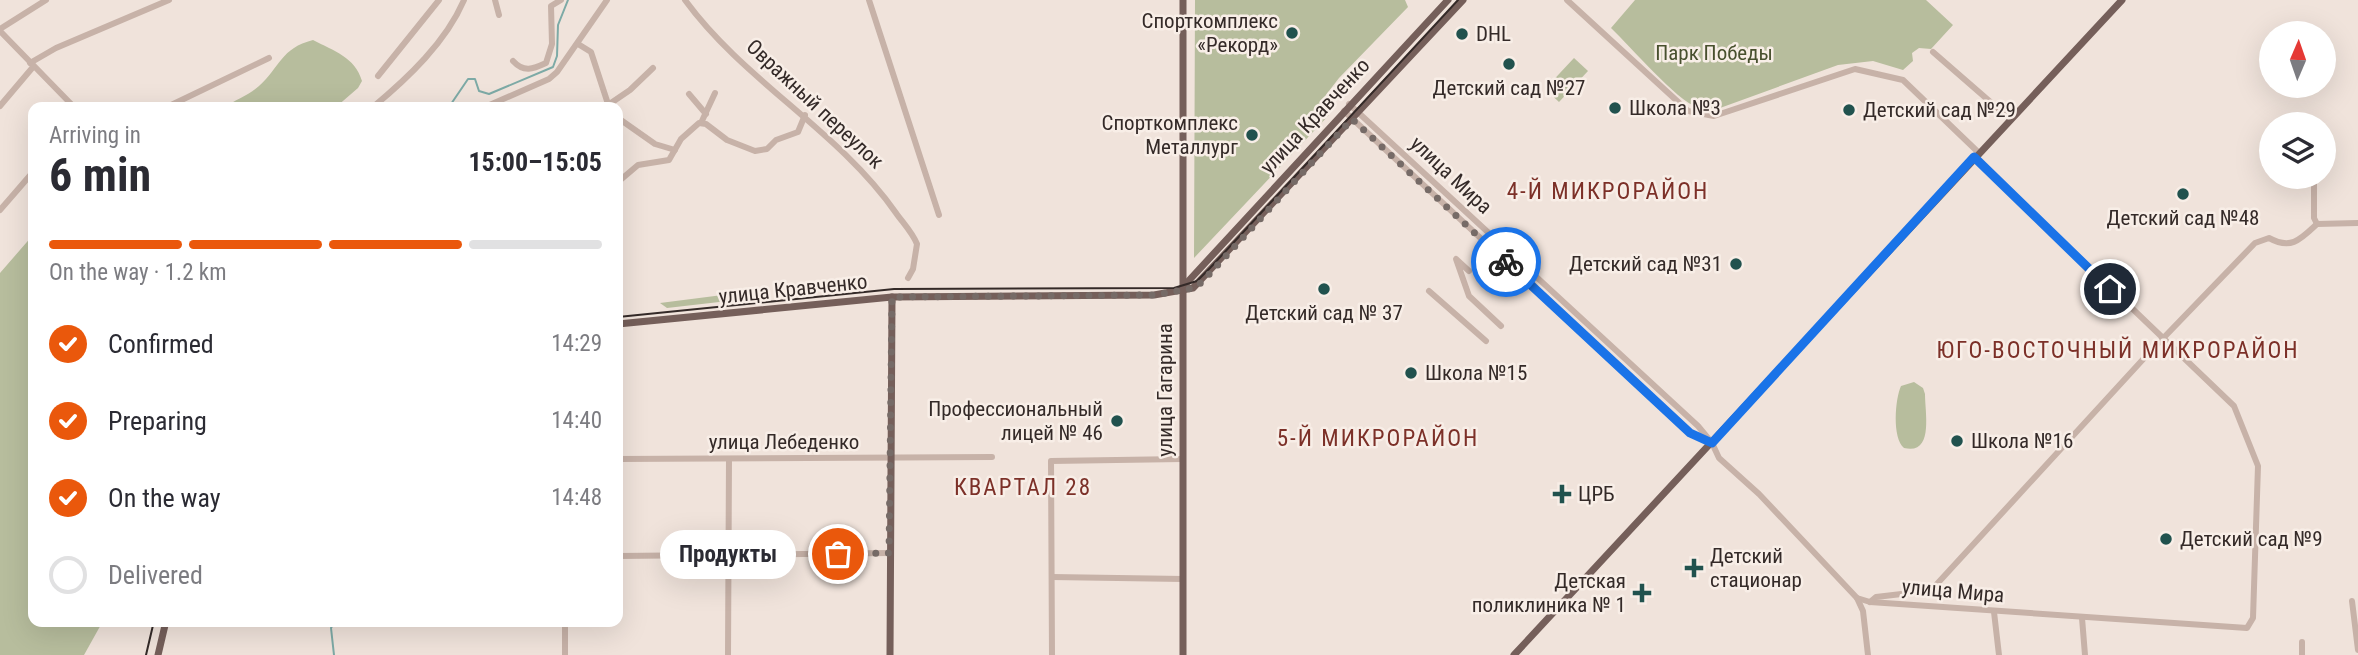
<!DOCTYPE html>
<html lang="en">
<head>
<meta charset="utf-8">
<style>
  :root { --surface:#fff; --page:#f2f2f3; --text:#2b2b33; --muted:#7c7c81; --line:#e1e1e2; --accent:#ea580c }
  body { margin:0; font-family:"Roboto Condensed",sans-serif; background:var(--page); color:var(--text); height:100vh; display:flex; flex-direction:column; font-size:26px; white-space:nowrap }
  * { box-sizing:border-box; margin:0 }
  p { font-size:23px; color:var(--muted) }
  .icon { flex:none; width:38px; height:38px; fill:none; stroke:currentColor; stroke-width:2; stroke-linecap:round; stroke-linejoin:round }
  .map { position:relative; flex:1; overflow:hidden }
  .details { position:absolute; left:28px; top:102px; width:595px; height:525px; display:flex; flex-direction:column; background:var(--surface); border-radius:14px; box-shadow:0 7px 28px #0002 }
  .details>* { flex:none }
  .needle { width:46px; rotate:2deg }
  .controls { position:absolute; left:2259px; top:21px; display:grid; gap:14px }
  .controls a { display:grid; place-items:center; width:77px; height:77px; border-radius:50%; background:var(--surface); box-shadow:0 7px 28px #0002; font-size:35px }
  .pin { position:absolute; display:grid; place-items:center; width:60px; height:60px; color:#fff; margin:-30px; border:4px solid #fff; border-radius:50%; box-shadow:0 2px 7px #0007 }
  .courier { position:absolute; display:grid; place-items:center; width:70px; height:70px; margin:-35px; border:5px solid #1a73e8; border-radius:50%; background:#fff; color:#222; box-shadow:0 2px 9px #0007 }
  .bubble { position:absolute; height:49px; border-radius:24px; background:var(--surface); box-shadow:0 7px 28px #0002; font-size:23px; font-weight:700; line-height:49px; text-align:center }
  .headline em { font-style:normal; font-weight:700 }
  .headline div { display:flex; flex-direction:column-reverse }
  .headline { display:flex; align-items:center; justify-content:space-between; height:119px; padding:0 21px }
  h1 { font-size:46px; font-weight:700; line-height:52px }
  .bar { display:grid; grid-template-columns:repeat(4,1fr); gap:10px 7px; align-content:center; height:84px; padding:0 21px }
  .bar i { height:9px; border-radius:5px; background:var(--line) }
  .bar .on { background:var(--accent) }
  .bar p { grid-column:span 4 }
  ol { padding:0 21px; list-style:none }
  li { display:flex; align-items:center; gap:21px; height:77px }
  li p { margin-inline-start:auto }
  li .icon { padding:7px; border-radius:50%; background:var(--accent); color:#fff; stroke-width:4 }
  li:last-child { color:var(--muted) }
  li i { width:38px; height:38px; border:4px solid var(--line); border-radius:50% }
  .map>svg:first-child { display:block }
  .green { fill:#b7bd9d }
  .lines { fill:none; stroke-linecap:round; stroke-linejoin:round }
  .stream { stroke:#7daaa6; stroke-width:2 }
  .minor { stroke:#c7b2a8; stroke-width:6 }
  .major { stroke:#755f5a; stroke-width:7 }
  .tram { stroke:#342a28; stroke-width:2 }
  .done { stroke:#766b67; stroke-width:7; stroke-dasharray:0 12.6 }
  .route { stroke:#1a73e8; stroke-width:9 }
  .poi-dot { fill:#21524e; stroke:#f8eee7; stroke-width:2.5 }
  .labels { text-anchor:middle; stroke-width:5; stroke-linejoin:round; paint-order:stroke }
  .poi-label { font-size:21px; fill:#342a28; stroke:#f8eee7; text-anchor:start }
  .park-label { font-size:21px; fill:#48502e; stroke:#f8eee7 }
  .street-label { font-size:21px; fill:#342a28; stroke:#f8eee7 }
  .neighbourhood-label { font-size:23px; letter-spacing:2px; fill:#7c3028; stroke:#f8eee7 }
</style>
</head>
<body>
<div class="map">
<svg width="2358" height="655" viewBox="0 0 2358 655">
  <rect width="100%" height="100%" fill="#f0e3db"/>
  <g class="green">
    <path d="M1195,0H1405L1408,7L1339,78L1322,100L1329,115L1194,258Z"/>
    <path d="M1635,0H1926L1953,25L1931,49L1919,48L1912,53L1913,61L1903,70L1873,61L1838,65L1720,108C1713,108 1704,111 1698,108C1675,99 1631,47 1611,28Z"/>
    <path d="M313,40C334,51 355,57 362,81L358,88L336,107H225C235,100 249,95 259,86C280,67 281,48 313,40Z"/>
    <path d="M1574,58L1588,71L1559,102L1545,89Z"/>
    <path d="M33,235V621H103L84,655H0V273Z"/>
    <path d="M754,291V298L667,308L660,303Z"/>
    <path d="M1914,382L1923,388L1925,394C1925,414 1934,455 1904,448C1892,438 1895,399 1901,386Z"/>
  </g>
  <g class="lines">
    <g class="stream">
      <path d="M449,107L468,79H475L479,91L489,94L553,67L557,56L558,25L568,0"/>
      <path d="M334,655L331,628L335,621"/>
    </g>
    <g class="minor">
      <path d="M495,0L499,15"/>
      <path d="M685,0C744,81 838,130 896,213C903,223 912,232 917,244L913,269L908,278"/>
      <path d="M869,0L939,215"/>
      <path d="M1567,0L1688,111L1714,116L1855,69L1903,80L1978,152"/>
      <path d="M0,29L46,0"/>
      <path d="M0,31L74,107"/>
      <path d="M578,44L591,52L609,107"/>
      <path d="M1933,52L2010,119"/>
      <path d="M513,61C524,73 533,69 546,63L552,44L551,6L561,0"/>
      <path d="M30,63L56,48L169,0"/>
      <path d="M378,76L439,0"/>
      <path d="M689,94L706,114"/>
      <path d="M1349,104L1698,426L1712,443L1719,458L1759,494L1857,598L1870,602L2247,628L2253,618L2258,466L2234,406L1974,157"/>
      <path d="M608,105L630,90L653,68"/>
      <path d="M0,106L33,67"/>
      <path d="M167,107L269,58"/>
      <path d="M373,107C408,78 446,42 464,0"/>
      <path d="M485,107L549,79L557,72L607,0"/>
      <path d="M1344,111L1690,433L1707,441"/>
      <path d="M618,118L655,144L675,150"/>
      <path d="M701,123L715,93"/>
      <path d="M2314,177V218L2317,224"/>
      <path d="M618,182L638,165L669,160L681,139L699,123L706,124L727,140L755,151L767,149L776,140L798,132L805,115"/>
      <path d="M0,210L33,172"/>
      <path d="M1469,271L1456,259L1469,296L1501,326"/>
      <path d="M1429,291L1486,341"/>
      <path d="M618,459L992,457"/>
      <path d="M618,556L889,553"/>
      <path d="M1052,577L1183,579"/>
      <path d="M1857,598L1863,611L1868,655"/>
      <path d="M2352,601L2358,650"/>
      <path d="M1870,602L1876,597L1927,591L1936,585L2147,355L2255,243L2269,238C2291,250 2300,240 2317,224L2358,223"/>
      <path d="M1994,612L1999,655"/>
      <path d="M2082,618L2085,655"/>
      <path d="M565,621V655"/>
      <path d="M2302,642V655"/>
      <path d="M728,655L729,459"/>
      <path d="M1052,655L1051,461L1182,459"/>
    </g>
    <g class="major">
      <path d="M1183,0V655"/>
      <path d="M1182,288L1448,0"/>
      <path d="M618,324L892,297L1154,295L1193,288L1463,0"/>
      <path d="M158,655L166,621"/>
      <path d="M890,655L892,297"/>
      <path d="M1514,655L2122,0"/>
    </g>
    <g class="tram">
      <path d="M618,317L894,289L1174,288L1197,281L1210,268L1458,0"/>
      <path d="M146,655L154,621"/>
    </g>
  </g>
  <g class="lines">
    <path class="done" d="M838,554L889,553L892,297L1154,295L1193,288L1202,282L1352,119L1506,262"/>
    <path class="route" d="M1506,262L1690,433L1712,443L1974,157L2110,289"/>
  </g>
  <g class="poi-dot">
    <circle cx="1292" cy="33" r="7"/>
    <circle cx="1462" cy="34" r="7"/>
    <circle cx="1509" cy="64" r="7"/>
    <circle cx="1615" cy="108" r="7"/>
    <circle cx="1849" cy="110" r="7"/>
    <circle cx="1252" cy="135" r="7"/>
    <circle cx="2183" cy="194" r="7"/>
    <circle cx="1736" cy="264" r="7"/>
    <circle cx="1324" cy="289" r="7"/>
    <circle cx="1411" cy="373" r="7"/>
    <circle cx="1117" cy="421" r="7"/>
    <circle cx="1957" cy="441" r="7"/>
    <path d="M1558.5 483.5h7v7h7v7h-7v7h-7v-7h-7v-7h7z"/>
    <circle cx="2166" cy="539" r="7"/>
    <path d="M1690.5 557.5h7v7h7v7h-7v7h-7v-7h-7v-7h7z"/>
    <path d="M1638.5 582.5h7v7h7v7h-7v7h-7v-7h-7v-7h7z"/>
  </g>
  <g class="labels">
    <g class="poi-label">
      <text x="1278" y="28" text-anchor="end">Спорткомплекс<tspan x="1278" dy="24">«Рекорд»</tspan></text>
      <text x="1476" y="41">DHL</text>
      <text x="1509" y="95" text-anchor="middle">Детский сад №27</text>
      <text x="1629" y="115">Школа №3</text>
      <text x="1863" y="117">Детский сад №29</text>
      <text x="1238" y="130" text-anchor="end">Спорткомплекс<tspan x="1238" dy="24">Металлург</tspan></text>
      <text x="2183" y="225" text-anchor="middle">Детский сад №48</text>
      <text x="1722" y="271" text-anchor="end">Детский сад №31</text>
      <text x="1324" y="320" text-anchor="middle">Детский сад № 37</text>
      <text x="1425" y="380">Школа №15</text>
      <text x="1103" y="416" text-anchor="end">Профессиональный<tspan x="1103" dy="24">лицей № 46</tspan></text>
      <text x="1971" y="448">Школа №16</text>
      <text x="1578" y="501">ЦРБ</text>
      <text x="2180" y="546">Детский сад №9</text>
      <text x="1710" y="563">Детский<tspan x="1710" dy="24">стационар</tspan></text>
      <text x="1626" y="588" text-anchor="end">Детская<tspan x="1626" dy="24">поликлиника № 1</tspan></text>
    </g>
    <g class="park-label">
      <text x="1714" y="60">Парк Победы</text>
    </g>
    <g class="street-label">
      <text transform="translate(815 104) rotate(43)" y="7">Овражный переулок</text>
      <text transform="translate(1315 116) rotate(-47)" y="7">улица Кравченко</text>
      <text transform="translate(1451 175) rotate(43)" y="7">улица Мира</text>
      <text transform="translate(793 289) rotate(-6)" y="7">улица Кравченко</text>
      <text transform="translate(1165 390) rotate(-90)" y="7">улица Гагарина</text>
      <text x="784" y="449">улица Лебеденко</text>
      <text transform="translate(1953 591) rotate(5)" y="7">улица Мира</text>
    </g>
    <g class="neighbourhood-label">
      <text x="1608" y="199">4-Й МИКРОРАЙОН</text>
      <text x="2118" y="358">ЮГО-ВОСТОЧНЫЙ МИКРОРАЙОН</text>
      <text x="1378" y="446">5-Й МИКРОРАЙОН</text>
      <text x="1023" y="495">КВАРТАЛ 28</text>
    </g>
  </g>
</svg>
<div class="controls">
<a><svg class="needle" viewBox="-14 -14 28 28"><path d="M0-13l5 13h-10z" fill="#e53935"/><path d="M0 13l5-13h-10z" fill="#7c7c81"/></svg></a>
<a><svg class="icon" aria-label="layers" viewBox="0 0 24 24"><path d="M12 4l9 5-9 5-9-5zM3 14l9 5 9-5"/></svg></a>
</div>
<div class="pin" style="left:838px;top:554px;background:#ea580c"><svg class="icon" aria-label="bag" viewBox="0 0 24 24"><path d="M5 8h14l-1 12H6zM9 8a3 3 0 0 1 6 0"/></svg></div>
<div class="pin" style="left:2110px;top:289px;background:#1f2937"><svg class="icon" aria-label="home" viewBox="0 0 24 24"><path d="M3 11l9-7 9 7M6 9v11h12V9"/></svg></div>
<div class="courier" style="left:1506px;top:262px"><svg class="icon" aria-label="bike" viewBox="0 0 24 24"><circle cx="6" cy="16" r="4"/><circle cx="18" cy="16" r="4"/><path d="M6 16l4-8h5l3 8M10 8l3 8H6M13 5h3"/></svg></div>
<div class="bubble" style="left:660px;top:530px;width:136px">Продукты</div>
<section class="details">
<div class="headline"><div><h1>6 min</h1><p>Arriving in</p></div><em>15:00–15:05</em></div>
<div class="bar"><i class="on"></i><i class="on"></i><i class="on"></i><i></i><p>On the way · 1.2 km</p></div>
<ol>
<li><svg class="icon" aria-label="check" viewBox="0 0 24 24"><path d="M5 12l5 5 9-10"/></svg>Confirmed<p>14:29</p></li>
<li><svg class="icon" aria-label="check" viewBox="0 0 24 24"><path d="M5 12l5 5 9-10"/></svg>Preparing<p>14:40</p></li>
<li><svg class="icon" aria-label="check" viewBox="0 0 24 24"><path d="M5 12l5 5 9-10"/></svg>On the way<p>14:48</p></li>
<li><i></i>Delivered</li>
</ol>
</section>
</div>
</body>
</html>
